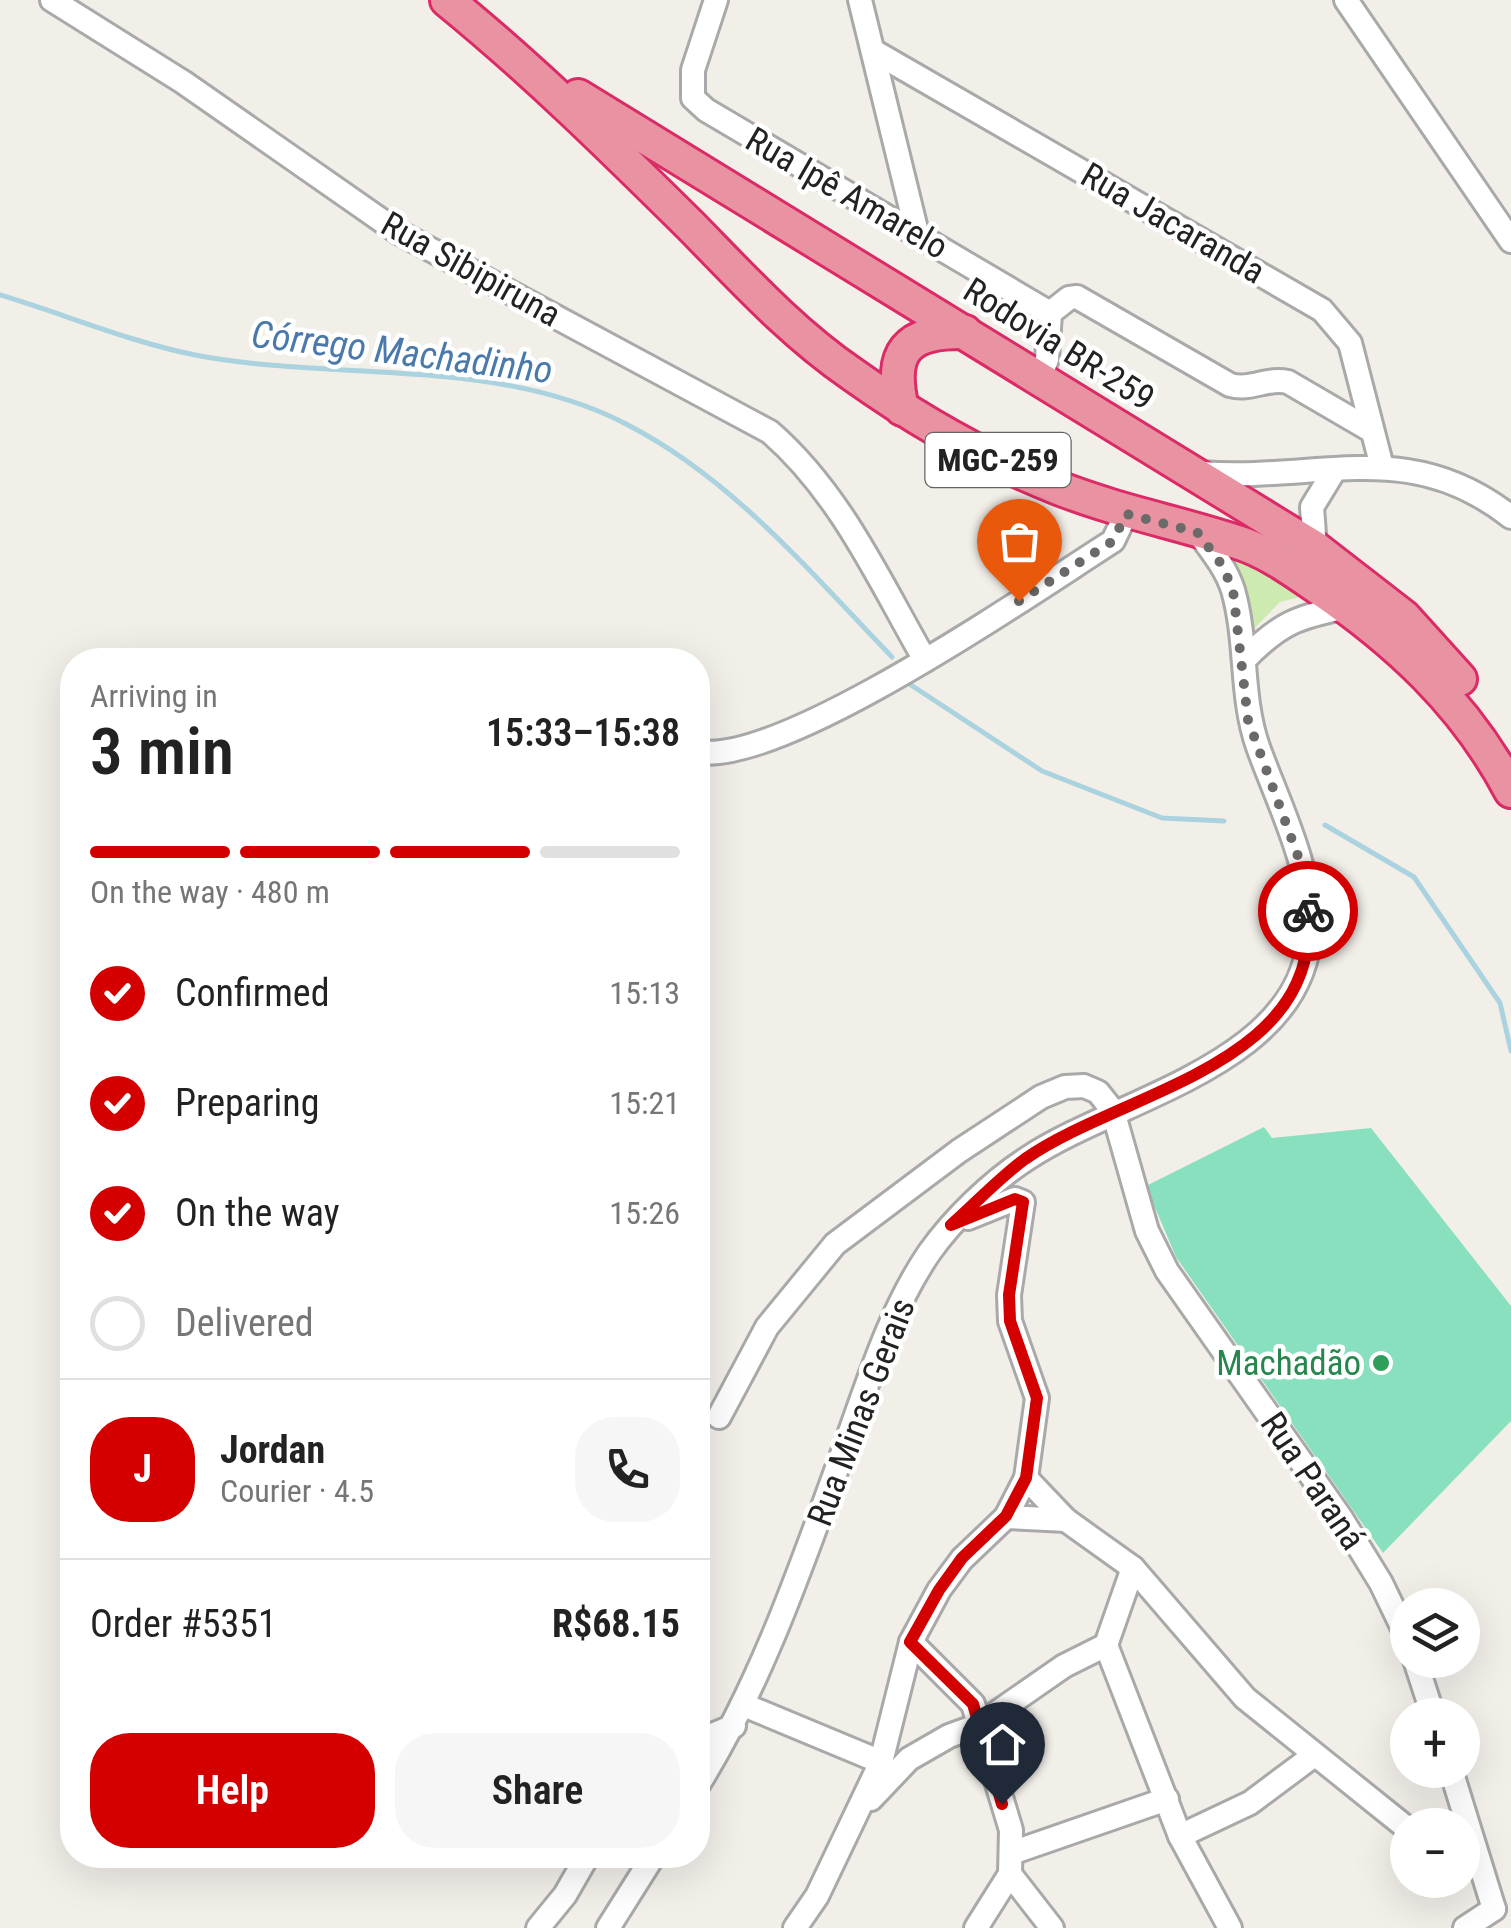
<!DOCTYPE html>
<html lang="en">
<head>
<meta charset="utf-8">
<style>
  :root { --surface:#fff; --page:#f6f6f6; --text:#222; --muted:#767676; --line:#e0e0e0; --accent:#d40000 }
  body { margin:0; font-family:"Roboto Condensed",sans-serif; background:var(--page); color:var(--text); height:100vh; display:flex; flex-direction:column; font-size:38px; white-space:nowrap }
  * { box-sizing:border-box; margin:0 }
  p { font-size:32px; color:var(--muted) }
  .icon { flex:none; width:55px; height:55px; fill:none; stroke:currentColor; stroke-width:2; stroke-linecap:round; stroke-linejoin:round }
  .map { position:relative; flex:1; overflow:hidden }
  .panel { position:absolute; left:60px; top:648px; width:650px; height:1220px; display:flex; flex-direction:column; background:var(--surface); border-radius:40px; box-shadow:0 10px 40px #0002 }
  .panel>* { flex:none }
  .fabs { position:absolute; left:1390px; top:1588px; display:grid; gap:20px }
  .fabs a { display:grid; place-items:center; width:90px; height:90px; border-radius:50%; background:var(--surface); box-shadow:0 10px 40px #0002; font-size:50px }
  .pin { position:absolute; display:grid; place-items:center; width:85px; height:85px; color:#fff; margin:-102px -42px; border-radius:50% 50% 50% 0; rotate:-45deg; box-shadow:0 0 10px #0007 }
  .pin .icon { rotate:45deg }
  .courier { position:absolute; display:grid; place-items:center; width:100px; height:100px; margin:-50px; border:8px solid #d40000; border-radius:50%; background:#fff; color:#222; box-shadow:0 2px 12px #0007 }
  .headline em { font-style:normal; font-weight:600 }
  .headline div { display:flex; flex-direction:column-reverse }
  .headline { display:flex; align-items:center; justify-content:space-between; height:170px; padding:0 30px }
  h1 { font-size:65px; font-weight:600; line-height:75px }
  .bar { display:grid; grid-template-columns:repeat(4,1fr); gap:15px 10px; align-content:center; height:120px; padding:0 30px }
  .bar i { height:12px; border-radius:8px; background:var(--line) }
  .bar .selected { background:var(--accent) }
  .bar p { grid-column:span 4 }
  .line { display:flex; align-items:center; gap:25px; padding:0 30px; border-top:2px solid var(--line) }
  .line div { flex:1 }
  .round { display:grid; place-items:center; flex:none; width:105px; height:105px; border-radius:40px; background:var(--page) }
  ol { padding:0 30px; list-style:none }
  li { display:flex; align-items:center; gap:30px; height:110px }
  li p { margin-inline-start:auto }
  li .icon { padding:10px; border-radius:50%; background:var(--accent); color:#fff; stroke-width:4 }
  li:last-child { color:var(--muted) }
  li i { width:55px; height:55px; border:5px solid var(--line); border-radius:50% }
  .cta { display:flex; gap:20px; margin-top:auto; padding:20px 30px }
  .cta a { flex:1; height:115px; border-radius:40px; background:var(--accent); color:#fff; font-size:40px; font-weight:600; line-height:115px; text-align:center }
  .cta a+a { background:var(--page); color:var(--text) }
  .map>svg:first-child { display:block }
  .grass { fill:#cdebb0 }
  .pitch { fill:#88e0be }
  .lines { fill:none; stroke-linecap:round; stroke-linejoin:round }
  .stream { stroke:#aad3df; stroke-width:5 }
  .minor-casing { stroke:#a9a9a9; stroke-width:28 }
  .highway-casing { stroke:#dc2a67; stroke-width:38 }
  .minor { stroke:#fff; stroke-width:22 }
  .highway { stroke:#e892a2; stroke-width:32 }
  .done { stroke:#6b6a68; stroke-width:10; stroke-dasharray:0 18 }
  .route { stroke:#d40000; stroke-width:12 }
  .leisure-dot { fill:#2e9e5b; stroke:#fff; stroke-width:4 }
  .labels { text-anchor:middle; stroke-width:9; stroke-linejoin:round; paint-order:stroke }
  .shield { fill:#fff; stroke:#646464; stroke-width:2.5 }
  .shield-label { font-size:32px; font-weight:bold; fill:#222 }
  .street-label { font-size:35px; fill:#222; stroke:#fff }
  .leisure-label { font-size:35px; fill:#27864d; stroke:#fff; text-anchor:end }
  .water-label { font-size:38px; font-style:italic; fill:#4a7aab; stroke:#fff }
</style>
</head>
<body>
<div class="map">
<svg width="1511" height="1928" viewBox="0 0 1511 1928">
  <rect width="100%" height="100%" fill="#f2efe9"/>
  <path class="grass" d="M1232,552L1312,594L1280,602L1247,636Z"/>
  <path class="pitch" d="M1264,1127L1272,1138L1371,1128L1511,1306V1421L1383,1553L1176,1257L1146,1186Z"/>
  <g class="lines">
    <g class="stream">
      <path d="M0,295C64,314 130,342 195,355C336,382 495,356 626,424C732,478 810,572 892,657"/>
      <path d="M911,685L1042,771L1162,818L1224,821"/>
      <path d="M1325,825L1414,877L1500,1003L1511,1051"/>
    </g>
    <defs>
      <g id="minor">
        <path d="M52,0L183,82L398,232L770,432C841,494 879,580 925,660"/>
        <path d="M716,0L693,70V98L706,110L1050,313L1047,359L1040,378"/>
        <path d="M860,0L917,233"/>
        <path d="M1346,0L1511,241"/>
        <path d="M875,52L1322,310L1350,343L1382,467"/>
        <path d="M1050,313L1069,298L1077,297L1230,385C1251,391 1267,377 1288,382L1372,431"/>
        <path d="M1201,473C1321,482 1408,436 1511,517"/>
        <path d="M1315,548L1312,507L1334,471"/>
        <path d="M1244,660C1280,623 1297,617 1347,607"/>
        <path d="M698,752C783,766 1034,591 1113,541L1126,514"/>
        <path d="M719,1417L767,1327L835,1244L959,1151L1041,1097L1065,1087L1084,1086L1098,1092L1113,1111L1147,1231L1167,1271L1341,1518L1381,1583L1408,1639"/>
        <path d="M1026,1478L1066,1520L1133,1568L1245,1698L1408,1829"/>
        <path d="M1006,1517L1066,1520"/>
        <path d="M911,1642L973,1704L1011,1830L1010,1874L976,1928"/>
        <path d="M1106,1645L1180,1836L1230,1928"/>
        <path d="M1415,1660L1433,1715"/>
        <path d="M744,1705L881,1762"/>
        <path d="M698,1741L734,1726"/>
        <path d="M1451,1770L1494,1909"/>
        <path d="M698,1785C763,1680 802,1564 844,1449C868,1383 889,1312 929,1253C953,1219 992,1181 1028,1158C1120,1097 1305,1064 1310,930C1312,868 1279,805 1258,747C1240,696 1248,642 1233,590C1226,568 1211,550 1197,531"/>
        <path d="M871,1799L909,1759L949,1736L979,1725L1064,1666L1106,1645L1133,1568"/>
        <path d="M1180,1836L1250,1803L1313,1756"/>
        <path d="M1014,1852L1167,1799"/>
        <path d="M1010,1874L1052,1928"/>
        <path d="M538,1928L565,1895L588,1855"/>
        <path d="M608,1928L654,1855"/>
        <path d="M795,1928L817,1896L881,1762L911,1642L939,1590L962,1559L1006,1517L1026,1478L1037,1398L1010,1321L1009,1295L1023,1202L1015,1199L968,1218"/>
        <path d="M1465,1928L1494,1909"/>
      </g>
      <g id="highway">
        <path d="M447,0C533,70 612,148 691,226C742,278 792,333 852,374C915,419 985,459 1056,487C1116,511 1176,522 1237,542C1266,551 1291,569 1316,586C1397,641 1465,704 1511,791"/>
        <path d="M578,96L1315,548L1404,617L1460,679"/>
        <path d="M902,409C889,352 905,331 965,332"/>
      </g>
    </defs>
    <use href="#minor" class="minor-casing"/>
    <use href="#highway" class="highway-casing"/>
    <use href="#minor" class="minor"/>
    <use href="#highway" class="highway"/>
  </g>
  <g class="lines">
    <path class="done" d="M1019,601L1113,541L1126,514L1197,532L1222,565L1233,590L1248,720L1306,878L1308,911"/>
    <path class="route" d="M1002,1804L973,1704L910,1642L939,1590L962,1558L1006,1516L1026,1478L1037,1398L1010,1321L1009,1295L1023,1202L1015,1199L951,1225C975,1204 999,1178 1025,1159C1124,1090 1322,1066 1308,911"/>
  </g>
  <circle class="leisure-dot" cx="1381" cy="1363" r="10"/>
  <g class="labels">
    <rect class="shield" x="925.5" y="433" width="145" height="54" rx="8"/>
    <g class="shield-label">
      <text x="998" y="471">MGC-259</text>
    </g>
    <g class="street-label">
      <text transform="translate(847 193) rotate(30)" y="12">Rua Ipê Amarelo</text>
      <text transform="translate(1173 223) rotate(30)" y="12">Rua Jacaranda</text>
      <text transform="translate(471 269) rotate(29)" y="12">Rua Sibipiruna</text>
      <text transform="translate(1059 344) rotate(32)" y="12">Rodovia BR-259</text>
      <text transform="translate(861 1412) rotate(-69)" y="12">Rua Minas Gerais</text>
      <text transform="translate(1313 1481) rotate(56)" y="12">Rua Paraná</text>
    </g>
    <g class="leisure-label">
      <text x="1361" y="1375">Machadão</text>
    </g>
    <g class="water-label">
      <text transform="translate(402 352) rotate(7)" y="13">Córrego Machadinho</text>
    </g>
  </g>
</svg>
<div class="fabs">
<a><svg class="icon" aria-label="layers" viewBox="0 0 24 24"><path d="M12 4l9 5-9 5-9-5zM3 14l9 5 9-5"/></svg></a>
<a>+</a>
<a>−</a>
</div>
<div class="pin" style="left:1019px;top:601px;background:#ea580c"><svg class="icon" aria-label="bag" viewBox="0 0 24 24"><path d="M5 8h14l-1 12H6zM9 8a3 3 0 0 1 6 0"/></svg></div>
<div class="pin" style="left:1002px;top:1804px;background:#1f2937"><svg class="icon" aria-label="home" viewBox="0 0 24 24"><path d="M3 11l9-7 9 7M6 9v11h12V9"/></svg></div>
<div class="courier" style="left:1308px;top:911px"><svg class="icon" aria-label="bike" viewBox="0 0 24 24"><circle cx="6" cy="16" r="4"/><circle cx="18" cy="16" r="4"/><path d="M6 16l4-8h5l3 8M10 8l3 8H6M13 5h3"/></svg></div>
<section class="panel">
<div class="headline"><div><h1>3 min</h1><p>Arriving in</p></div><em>15:33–15:38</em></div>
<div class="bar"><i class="selected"></i><i class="selected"></i><i class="selected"></i><i></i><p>On the way · 480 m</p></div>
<ol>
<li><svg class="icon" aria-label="check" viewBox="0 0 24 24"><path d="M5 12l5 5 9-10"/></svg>Confirmed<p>15:13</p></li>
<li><svg class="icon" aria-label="check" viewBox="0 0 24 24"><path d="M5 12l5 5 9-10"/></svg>Preparing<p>15:21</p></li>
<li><svg class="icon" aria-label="check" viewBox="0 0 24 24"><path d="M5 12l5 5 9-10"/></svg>On the way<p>15:26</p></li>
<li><i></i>Delivered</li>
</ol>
<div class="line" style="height:180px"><b class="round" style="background:var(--accent);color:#fff">J</b><div><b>Jordan</b><p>Courier · 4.5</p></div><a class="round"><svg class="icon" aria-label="phone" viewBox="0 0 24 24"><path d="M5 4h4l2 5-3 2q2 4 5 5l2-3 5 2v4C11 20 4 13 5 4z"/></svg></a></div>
<div class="line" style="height:130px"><div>Order #5351</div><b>R$68.15</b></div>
<div class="cta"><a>Help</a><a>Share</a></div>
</section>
</div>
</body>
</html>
